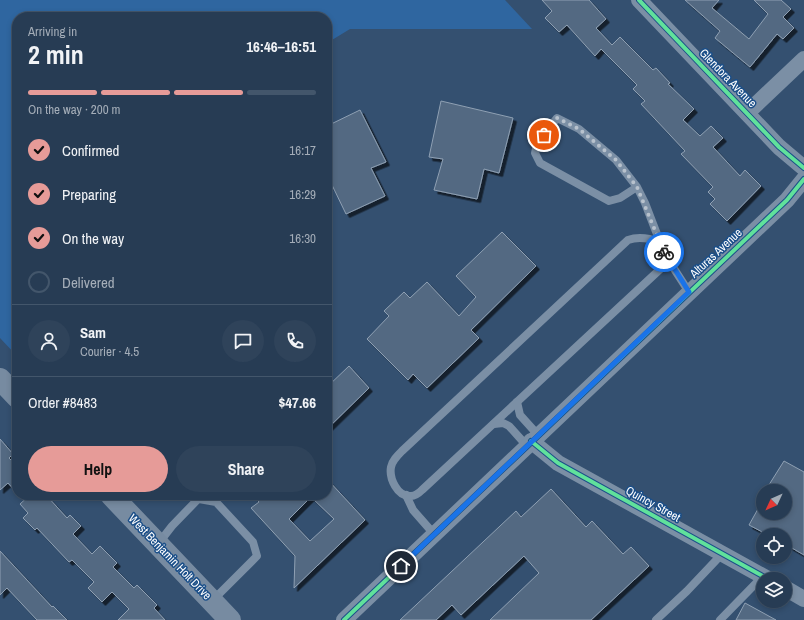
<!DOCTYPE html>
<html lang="en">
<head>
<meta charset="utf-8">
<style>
  :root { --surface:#273c54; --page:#2f435a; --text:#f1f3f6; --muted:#a4adb8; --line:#43566b; --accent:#e69b98 }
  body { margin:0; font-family:"Archivo Narrow",sans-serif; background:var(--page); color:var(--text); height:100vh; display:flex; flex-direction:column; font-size:15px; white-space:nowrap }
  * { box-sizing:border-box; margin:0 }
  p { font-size:13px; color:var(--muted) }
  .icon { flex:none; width:22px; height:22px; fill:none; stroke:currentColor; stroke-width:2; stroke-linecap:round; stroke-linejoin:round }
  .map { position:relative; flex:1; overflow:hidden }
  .drawer { position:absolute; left:12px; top:12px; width:320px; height:488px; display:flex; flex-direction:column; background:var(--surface); border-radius:16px; box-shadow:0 2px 6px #0003,0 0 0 1px var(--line) }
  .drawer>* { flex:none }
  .needle { width:26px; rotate:226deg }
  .fabs { position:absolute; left:756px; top:484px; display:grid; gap:8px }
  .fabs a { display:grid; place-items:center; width:36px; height:36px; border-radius:50%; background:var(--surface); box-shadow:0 2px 6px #0003,0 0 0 1px var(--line); font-size:20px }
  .pin { position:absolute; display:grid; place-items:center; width:34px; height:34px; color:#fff; margin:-17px; border:2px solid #fff; border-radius:50%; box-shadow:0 1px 4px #0007 }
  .courier { position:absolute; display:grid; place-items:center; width:40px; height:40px; margin:-20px; border:3px solid #1a73e8; border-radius:50%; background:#fff; color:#222; box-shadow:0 1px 5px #0007 }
  .head em { font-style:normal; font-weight:700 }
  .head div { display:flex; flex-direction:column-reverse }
  .head { display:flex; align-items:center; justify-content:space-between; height:68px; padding:0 16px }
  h1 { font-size:26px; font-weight:700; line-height:30px }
  .bar { display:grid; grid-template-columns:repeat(4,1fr); gap:6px 4px; align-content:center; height:48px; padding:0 16px }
  .bar i { height:5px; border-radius:3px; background:var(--line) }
  .bar .current { background:var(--accent) }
  .bar p { grid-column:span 4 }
  .line { display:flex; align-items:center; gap:10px; padding:0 16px; border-top:1px solid var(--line) }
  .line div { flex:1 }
  .round { display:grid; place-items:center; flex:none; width:42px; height:42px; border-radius:21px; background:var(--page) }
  ol { padding:0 16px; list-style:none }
  li { display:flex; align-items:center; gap:12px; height:44px }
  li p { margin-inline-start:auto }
  li .icon { padding:4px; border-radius:50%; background:var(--accent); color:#111; stroke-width:4 }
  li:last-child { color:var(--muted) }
  li i { width:22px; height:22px; border:2px solid var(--line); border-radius:50% }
  .button { display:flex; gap:8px; margin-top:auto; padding:8px 16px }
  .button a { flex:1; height:46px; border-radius:24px; background:var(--accent); color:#111; font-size:16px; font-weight:700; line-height:46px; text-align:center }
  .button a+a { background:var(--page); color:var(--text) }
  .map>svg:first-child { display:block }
  .green { fill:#2f66a0 }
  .building { fill:#526982; stroke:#8fa0b3; fill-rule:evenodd; filter:url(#shadow) }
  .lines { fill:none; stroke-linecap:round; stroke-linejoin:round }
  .lane { stroke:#7b8fa5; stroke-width:8 }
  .street { stroke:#7b8fa5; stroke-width:16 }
  .secondary { stroke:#778ba1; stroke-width:22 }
  .cycleway-casing { stroke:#1b4f89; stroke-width:6 }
  .cycleway { stroke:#60e19b; stroke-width:4 }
  .done { stroke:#b8c2cd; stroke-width:4; stroke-dasharray:0 7.2 }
  .route { stroke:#1a73e8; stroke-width:5 }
  .labels { text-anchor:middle; stroke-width:3; stroke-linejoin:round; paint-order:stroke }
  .street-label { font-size:12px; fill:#fff; stroke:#1b4f89 }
</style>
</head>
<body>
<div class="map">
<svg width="804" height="620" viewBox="0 0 804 620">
  <defs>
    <filter id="shadow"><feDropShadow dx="3.5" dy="3.5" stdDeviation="0" flood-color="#0009"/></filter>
  </defs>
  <rect width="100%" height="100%" fill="#345070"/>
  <path class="green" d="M0,0H505L532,29H350L327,43V17H17L16,355L0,338Z"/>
  <g class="building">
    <path d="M542,0H589L606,19L596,28L612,45L620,37L653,70L656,68L670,83L668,84L694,109L683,120L700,136L711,126L723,138L713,147L740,176L745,170L761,186L727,221L710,204L715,199L708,192L713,187L681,154L685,151L641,104L645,101L633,89L637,85L601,49L595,56L567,25L559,32L545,18L552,11Z"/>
    <path d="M685,0H719L712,8L749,39L768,14L754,0H781L791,9L783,17L794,28L783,39L777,34L750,67L715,38L720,31Z"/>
    <path d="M441,101L513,118L499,173L484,169L477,199L434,190L443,159L429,157Z"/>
    <path d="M360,110L386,162L371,168L385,196L346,214L332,185L327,187V126Z"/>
    <path d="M502,232L536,266L471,330L479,338L427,388L413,374L408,380L367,339L389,316L384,311L404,292L410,298L427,282L459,316L476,297L456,276Z"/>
    <path d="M349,366L369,388L327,429V387Z"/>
    <path d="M0,439L13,454L9,458L17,466V493L8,483L0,490Z"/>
    <path d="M784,461L804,472V555L785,544V535H768L749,525L763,500V513H785V491H768L769,489L767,488Z"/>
    <path d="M327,479L365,520L294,588L295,556L251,508L259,502L252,495H327ZM311,497L334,519L310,541L289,519Z"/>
    <path d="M551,489L586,527L592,521L623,554L631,547L649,566L591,620H490L539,573L524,556L461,615L452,605L436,620H400L516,511L521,517Z"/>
    <path d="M30,495H46L67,518L70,515L81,526L73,534L92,554L100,546L117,563L113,567L134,588L137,585L157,605L154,608L165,620H118L129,609L112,592L102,602L88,588L94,582L72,560L69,562L37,528L35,530L23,518L28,513L20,504Z"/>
    <path d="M0,551L52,607L53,606L67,620H37L7,588L0,595Z"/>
    <path d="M745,603L776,620H736Z"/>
  </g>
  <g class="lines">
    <g class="lane">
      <path d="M637,187L620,198L609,201L540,163L535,153L537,144L557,118L579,129L616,160L637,187L645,203L660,242"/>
      <path d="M669,261L422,490C419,493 415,496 411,496C397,497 389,478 391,467C392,461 397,456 402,451L628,240C639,236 649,238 660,242L669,261L689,292"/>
      <path d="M517,402L520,415L538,435"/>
      <path d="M494,424L503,423L509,426L527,446"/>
      <path d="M195,495L199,499L216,502L253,542L257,556L212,601"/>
      <path d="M406,495L413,510L434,534"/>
      <path d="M158,544L172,526L201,496"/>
      <path d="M656,620L687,591L722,554"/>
      <path d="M720,620L763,576"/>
    </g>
    <g class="street">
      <path d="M639,0L779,147L804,168"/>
      <path d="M747,113L804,59"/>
      <path d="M531,441L558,463L768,579"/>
      <path d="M785,588L804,599"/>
      <path d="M344,620L787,200L804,179"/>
    </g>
    <g class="secondary">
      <path d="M0,379L17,397"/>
      <path d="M111,495L230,620"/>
    </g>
    <defs>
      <g id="cycleway">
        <path d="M639,0L779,147L804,168"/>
        <path d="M531,441L558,463L768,579"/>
        <path d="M344,620L787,200L804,179"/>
      </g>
    </defs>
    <use href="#cycleway" class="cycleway-casing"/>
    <use href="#cycleway" class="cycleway"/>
  </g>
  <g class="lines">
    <path class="done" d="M544,135L557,118L579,129L616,160L637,187L664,252"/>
    <path class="route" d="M401,566L689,292L664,252"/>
  </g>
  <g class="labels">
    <g class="street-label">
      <text transform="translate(728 78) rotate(46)" y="4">Glendora Avenue</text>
      <text transform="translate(716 253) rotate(-43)" y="4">Alturas Avenue</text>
      <text transform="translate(653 504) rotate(29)" y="4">Quincy Street</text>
      <text transform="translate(170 557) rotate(46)" y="4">West Benjamin Holt Drive</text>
    </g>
  </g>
</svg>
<div class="fabs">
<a><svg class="needle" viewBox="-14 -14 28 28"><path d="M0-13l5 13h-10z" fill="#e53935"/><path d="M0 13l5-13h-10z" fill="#a4adb8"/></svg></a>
<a><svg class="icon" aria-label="locate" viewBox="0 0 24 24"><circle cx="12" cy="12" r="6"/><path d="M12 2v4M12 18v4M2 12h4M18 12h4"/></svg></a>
<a><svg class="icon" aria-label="layers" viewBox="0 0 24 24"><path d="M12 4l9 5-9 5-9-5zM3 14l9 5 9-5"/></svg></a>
</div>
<div class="pin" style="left:544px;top:135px;background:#ea580c"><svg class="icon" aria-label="bag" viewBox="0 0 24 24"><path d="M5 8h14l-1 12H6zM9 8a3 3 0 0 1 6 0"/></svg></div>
<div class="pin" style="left:401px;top:566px;background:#1f2937"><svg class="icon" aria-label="home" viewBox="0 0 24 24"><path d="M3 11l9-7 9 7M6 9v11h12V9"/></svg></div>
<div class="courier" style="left:664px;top:252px"><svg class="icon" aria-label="bike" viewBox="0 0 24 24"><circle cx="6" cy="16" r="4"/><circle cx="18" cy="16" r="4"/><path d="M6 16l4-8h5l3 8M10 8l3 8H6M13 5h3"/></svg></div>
<section class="drawer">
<div class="head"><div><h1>2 min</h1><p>Arriving in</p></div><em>16:46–16:51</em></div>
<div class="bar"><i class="current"></i><i class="current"></i><i class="current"></i><i></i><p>On the way · 200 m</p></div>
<ol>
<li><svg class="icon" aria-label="check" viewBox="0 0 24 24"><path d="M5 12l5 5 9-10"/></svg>Confirmed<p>16:17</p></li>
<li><svg class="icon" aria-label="check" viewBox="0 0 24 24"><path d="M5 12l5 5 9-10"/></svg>Preparing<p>16:29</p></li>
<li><svg class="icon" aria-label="check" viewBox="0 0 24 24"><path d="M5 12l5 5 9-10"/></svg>On the way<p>16:30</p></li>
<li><i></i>Delivered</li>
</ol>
<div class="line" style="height:72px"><a class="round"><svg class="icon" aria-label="person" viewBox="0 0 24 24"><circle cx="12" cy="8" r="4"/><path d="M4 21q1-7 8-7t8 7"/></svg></a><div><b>Sam</b><p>Courier · 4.5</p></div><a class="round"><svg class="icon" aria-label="chat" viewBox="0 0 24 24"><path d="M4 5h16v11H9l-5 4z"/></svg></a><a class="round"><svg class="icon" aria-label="phone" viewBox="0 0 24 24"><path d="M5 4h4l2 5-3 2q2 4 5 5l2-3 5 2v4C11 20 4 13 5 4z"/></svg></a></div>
<div class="line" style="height:52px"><div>Order #8483</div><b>$47.66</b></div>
<div class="button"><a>Help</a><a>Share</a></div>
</section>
</div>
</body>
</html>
